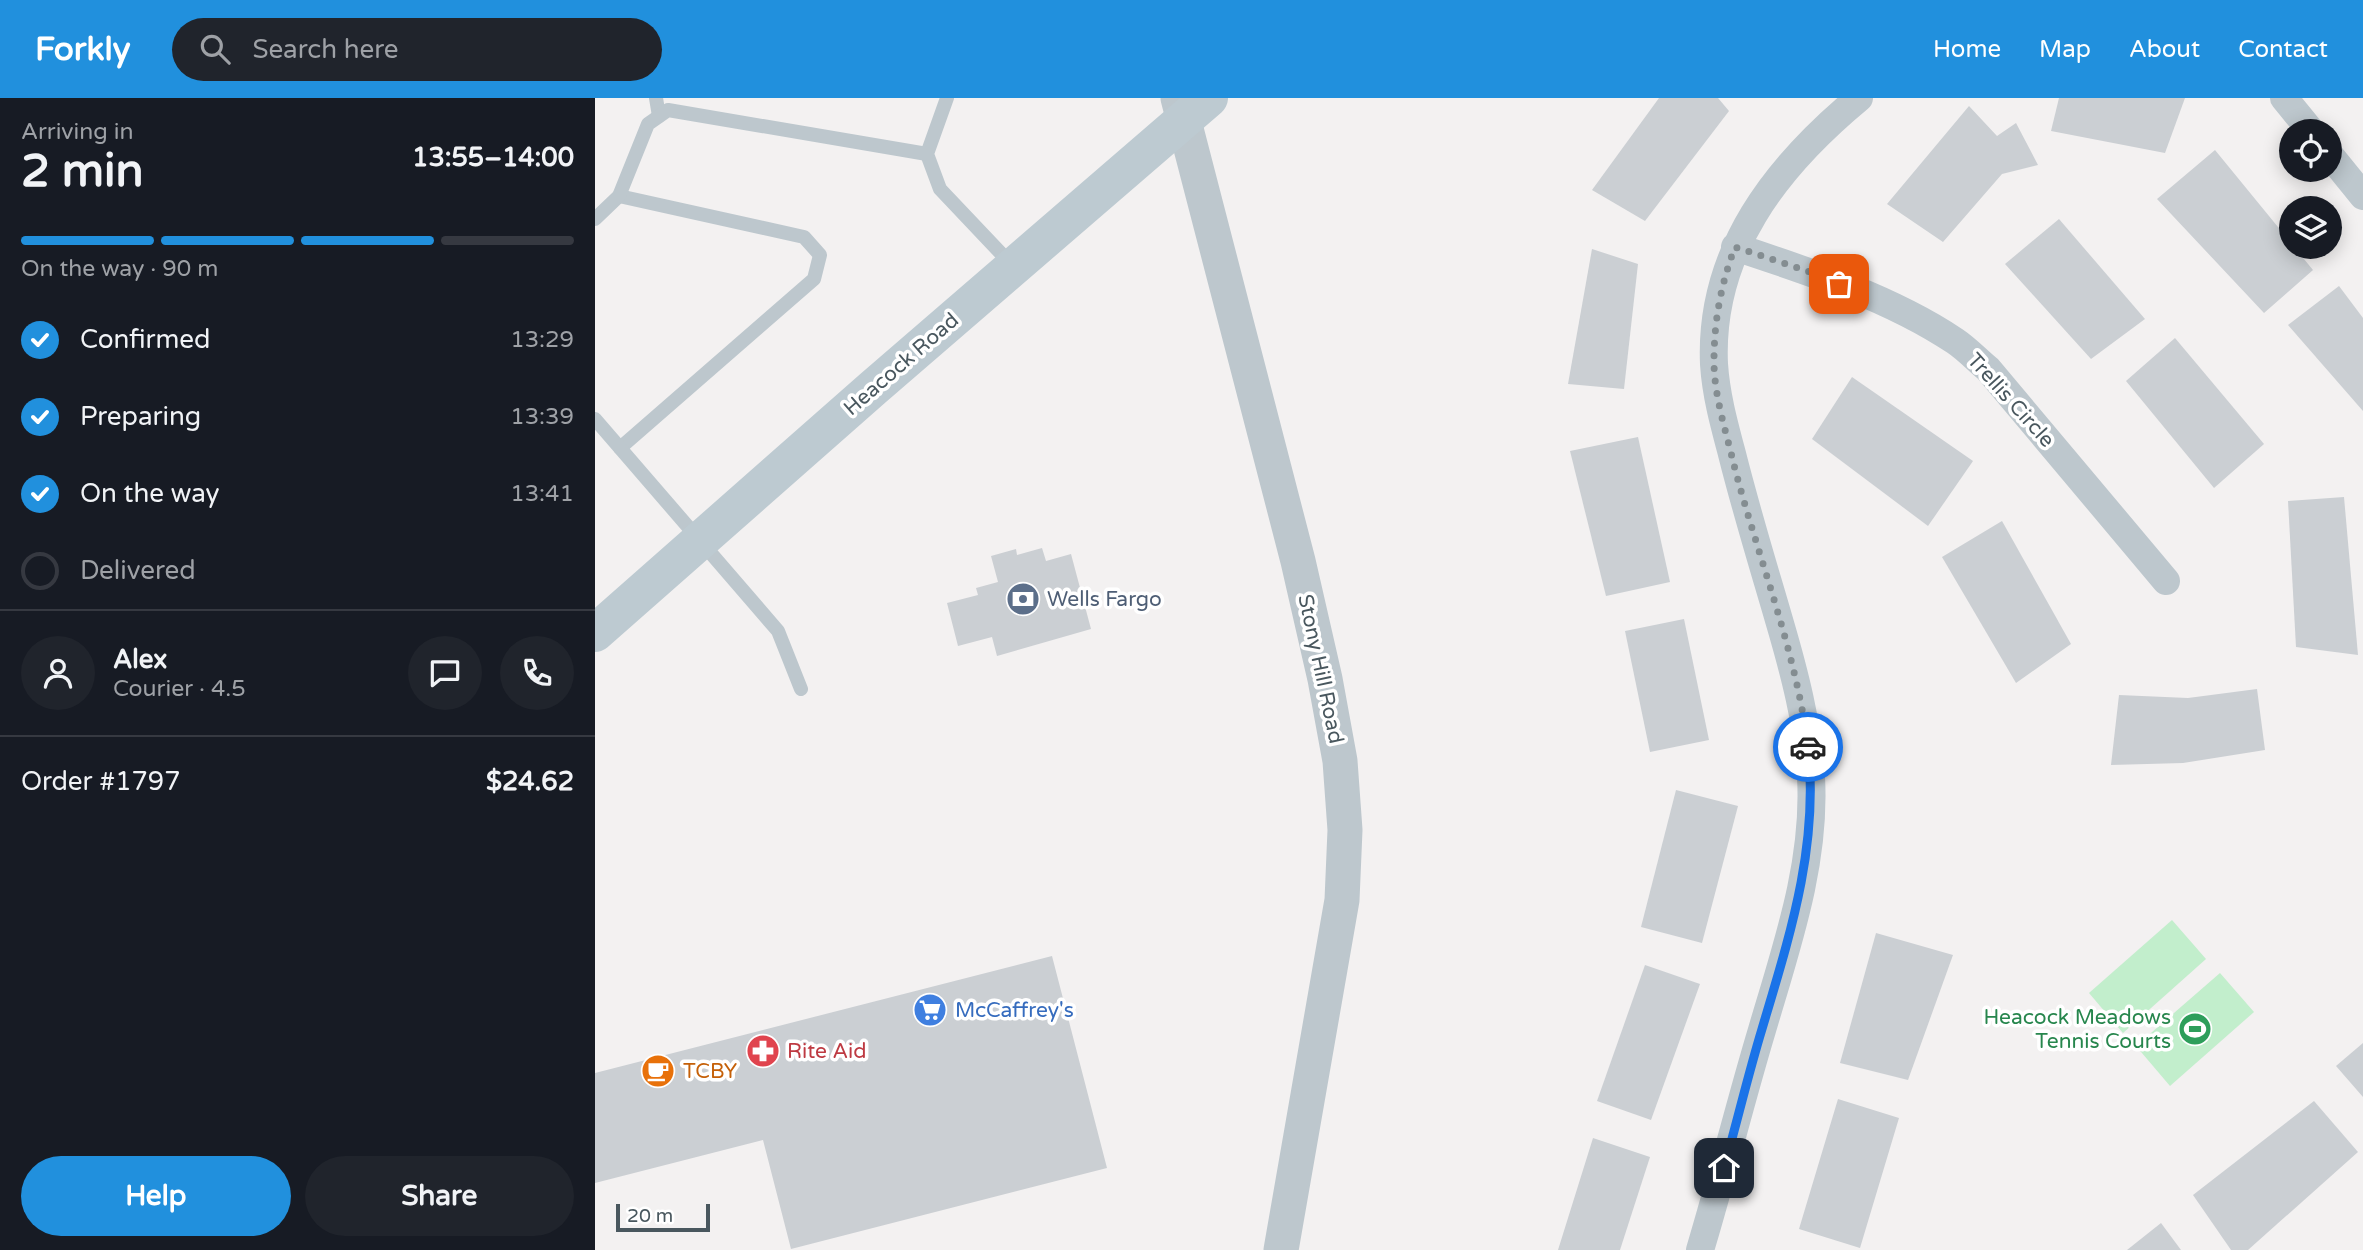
<!DOCTYPE html>
<html lang="en">
<head>
<meta charset="utf-8">
<style>
  :root { --surface:#171b24; --page:#20242c; --text:#f1f3f6; --muted:#9ea1a6; --line:#363941; --accent:#2190dd }
  body { margin:0; font-family:"Varela Round",sans-serif; background:var(--page); color:var(--text); height:100vh; display:flex; flex-direction:column; font-size:26px; white-space:nowrap }
  * { box-sizing:border-box; margin:0 }
  p { font-size:23px; color:var(--muted) }
  .icon { flex:none; width:38px; height:38px; fill:none; stroke:currentColor; stroke-width:2; stroke-linecap:round; stroke-linejoin:round }
  .map { position:relative; flex:1; overflow:hidden }
  .details { display:flex; flex-direction:column; background:var(--surface); width:595px }
  .details>* { flex:none }
  .controls { position:absolute; left:1684px; top:21px; display:grid; gap:14px }
  .controls a { display:grid; place-items:center; width:63px; height:63px; border-radius:50%; background:var(--surface); box-shadow:0 4px 18px #0003; font-size:35px }
  .scale { position:absolute; left:21px; bottom:18px; width:94px; box-sizing:border-box; padding-left:7px; border:4px solid #49575e; border-top:0; font-size:19px; line-height:24px; white-space:nowrap; color:#49575e; -webkit-text-stroke:5px #fff; paint-order:stroke }
  .pin { position:absolute; display:grid; place-items:center; width:60px; height:60px; color:#fff; margin:-30px; border-radius:14px; box-shadow:0 4px 10px #0006 }
  .courier { position:absolute; display:grid; place-items:center; width:70px; height:70px; margin:-35px; border:5px solid #1a73e8; border-radius:50%; background:#fff; color:#222; box-shadow:0 2px 9px #0007 }
  .overview em { font-style:normal; font-weight:700 }
  .overview div { display:flex; flex-direction:column-reverse }
  .overview { display:flex; align-items:center; justify-content:space-between; height:119px; padding:0 21px }
  h1 { font-size:46px; font-weight:700; line-height:52px }
  .bar { display:grid; grid-template-columns:repeat(4,1fr); gap:10px 7px; align-content:center; height:84px; padding:0 21px }
  .bar i { height:9px; border-radius:5px; background:var(--line) }
  .bar .current { background:var(--accent) }
  .bar p { grid-column:span 4 }
  .line { display:flex; align-items:center; gap:18px; padding:0 21px; border-top:2px solid var(--line) }
  .line div { flex:1 }
  .round { display:grid; place-items:center; flex:none; width:74px; height:74px; border-radius:37px; background:var(--page) }
  ol { padding:0 21px; list-style:none }
  li { display:flex; align-items:center; gap:21px; height:77px }
  li p { margin-inline-start:auto }
  li .icon { padding:7px; border-radius:50%; background:var(--accent); color:#fff; stroke-width:4 }
  li:last-child { color:var(--muted) }
  li i { width:38px; height:38px; border:4px solid var(--line); border-radius:50% }
  .primary-button { display:flex; gap:14px; margin-top:auto; padding:14px 21px }
  .primary-button a { flex:1; height:80px; border-radius:42px; background:var(--accent); color:#fff; font-size:28px; font-weight:700; line-height:80px; text-align:center }
  .primary-button a+a { background:var(--page); color:var(--text) }
  header { display:flex; align-items:center; gap:42px; box-sizing:border-box; height:98px; padding:0 35px; background:var(--accent); color:#fff }
  header strong { font-size:33px }
  nav { display:flex; gap:38px; margin-inline-start:auto; font-size:24px }
  .search { width:490px; height:63px; background:var(--page); display:flex; align-items:center; gap:18px; box-sizing:border-box; padding:0 24px; border-radius:38px; color:var(--muted); font-size:26px }
  main { display:flex; flex:1; min-height:0 }
  .map>svg:first-child { display:block }
  .green { fill:#c2eecc }
  .building { fill:#cbcfd3 }
  .lines { fill:none; stroke-linecap:round; stroke-linejoin:round }
  .service { stroke:#bdc7cd; stroke-width:14 }
  .minor { stroke:#bdc7cd; stroke-width:28 }
  .tertiary { stroke:#bdc7cd; stroke-width:35 }
  .secondary { stroke:#bdcad1; stroke-width:38 }
  .done { stroke:#848d91; stroke-width:7; stroke-dasharray:0 12.6 }
  .route { stroke:#1a73e8; stroke-width:9 }
  .labels { text-anchor:middle; stroke-width:7; stroke-linejoin:round; paint-order:stroke }
  .street-label { font-size:21px; fill:#49575e; stroke:#fff }
  .service-label { font-size:21px; fill:#4e5e75; stroke:#fff; text-anchor:start }
  .shop-label { font-size:21px; fill:#366cbe; stroke:#fff; text-anchor:start }
  .leisure-label { font-size:21px; fill:#27864d; stroke:#fff; text-anchor:end }
  .health-label { font-size:21px; fill:#be3a42; stroke:#fff; text-anchor:start }
  .food-label { font-size:21px; fill:#c56008; stroke:#fff; text-anchor:start }
</style>
</head>
<body>
<header>
<strong>Forkly</strong>
<div class="search"><svg class="icon" aria-label="search" viewBox="0 0 24 24"><circle cx="10" cy="10" r="6"/><path d="M15 15l6 6"/></svg>Search here</div>
<nav><a>Home</a><a>Map</a><a>About</a><a>Contact</a></nav>
</header>
<main>
<section class="details">
<div class="overview"><div><h1>2 min</h1><p>Arriving in</p></div><em>13:55–14:00</em></div>
<div class="bar"><i class="current"></i><i class="current"></i><i class="current"></i><i></i><p>On the way · 90 m</p></div>
<ol>
<li><svg class="icon" aria-label="check" viewBox="0 0 24 24"><path d="M5 12l5 5 9-10"/></svg>Confirmed<p>13:29</p></li>
<li><svg class="icon" aria-label="check" viewBox="0 0 24 24"><path d="M5 12l5 5 9-10"/></svg>Preparing<p>13:39</p></li>
<li><svg class="icon" aria-label="check" viewBox="0 0 24 24"><path d="M5 12l5 5 9-10"/></svg>On the way<p>13:41</p></li>
<li><i></i>Delivered</li>
</ol>
<div class="line" style="height:126px"><a class="round"><svg class="icon" aria-label="person" viewBox="0 0 24 24"><circle cx="12" cy="8" r="4"/><path d="M4 21q1-7 8-7t8 7"/></svg></a><div><b>Alex</b><p>Courier · 4.5</p></div><a class="round"><svg class="icon" aria-label="chat" viewBox="0 0 24 24"><path d="M4 5h16v11H9l-5 4z"/></svg></a><a class="round"><svg class="icon" aria-label="phone" viewBox="0 0 24 24"><path d="M5 4h4l2 5-3 2q2 4 5 5l2-3 5 2v4C11 20 4 13 5 4z"/></svg></a></div>
<div class="line" style="height:91px"><div>Order #1797</div><b>$24.62</b></div>
<div class="primary-button"><a>Help</a><a>Share</a></div>
</section>
<div class="map">
<svg width="1768" height="1152" viewBox="0 0 1768 1152">
  <rect width="100%" height="100%" fill="#f3f1f1"/>
  <g class="green">
    <path d="M1577,822L1611,861L1528,935L1494,895Z"/>
    <path d="M1625,875L1659,914L1575,988L1541,948Z"/>
  </g>
  <g class="building">
    <path d="M1064,0H1123L1134,13L1050,123L997,92Z"/>
    <path d="M1464,0H1590L1570,55L1456,33Z"/>
    <path d="M1374,8L1402,38L1421,25L1443,67L1407,76L1348,144L1292,106Z"/>
    <path d="M1620,52L1696,145V149H1699L1718,172L1669,215L1562,101Z"/>
    <path d="M1464,121L1550,221L1496,261L1410,166Z"/>
    <path d="M997,151L1043,166L1029,291L973,286Z"/>
    <path d="M1744,188L1768,220V313L1693,227Z"/>
    <path d="M1580,240L1669,346L1619,390L1531,283Z"/>
    <path d="M1257,279L1378,363L1333,428L1217,341Z"/>
    <path d="M1043,339L1075,484L1011,498L975,353Z"/>
    <path d="M1749,399L1763,557L1701,549L1693,403Z"/>
    <path d="M1407,423L1476,546L1421,585L1347,459Z"/>
    <path d="M447,450L451,463L476,456L496,531L402,558L397,539L363,548L352,505L383,497L381,490L403,484L396,458L421,451L422,457Z"/>
    <path d="M1089,521L1114,642L1055,654L1030,533Z"/>
    <path d="M1662,591L1670,652L1588,665L1516,667L1524,597L1593,600Z"/>
    <path d="M1081,692L1143,708L1107,845L1046,829Z"/>
    <path d="M1281,835L1358,857L1313,982L1245,965Z"/>
    <path d="M457,858L512,1070L196,1151L168,1042L0,1085V975Z"/>
    <path d="M1050,867L1105,886L1056,1022L1002,1003Z"/>
    <path d="M1768,945V999L1741,968Z"/>
    <path d="M1243,1001L1304,1020L1265,1150L1204,1131Z"/>
    <path d="M1719,1003L1763,1054L1653,1152H1636L1598,1097Z"/>
    <path d="M998,1040L1055,1059L1025,1152H963Z"/>
    <path d="M1566,1125L1586,1152H1532Z"/>
  </g>
  <g class="lines">
    <g class="service">
      <path d="M61,0L64,18"/>
      <path d="M352,0L332,56L345,91L417,167"/>
      <path d="M24,98L209,139L225,157L219,181L25,350"/>
      <path d="M0,121L24,98L53,26L73,12L332,56"/>
      <path d="M0,321L183,533L206,591"/>
    </g>
    <g class="minor">
      <path d="M1689,0L1716,33"/>
      <path d="M1734,56L1768,98"/>
      <path d="M1140,149C1213,173 1296,200 1360,243C1372,251 1382,262 1393,271L1571,483"/>
      <path d="M1105,1152C1127,1079 1145,1005 1167,932C1191,850 1221,766 1216,679C1213,626 1199,573 1184,522C1168,467 1151,412 1137,356C1129,326 1121,297 1119,266C1114,153 1182,68 1264,0"/>
    </g>
    <path class="tertiary" d="M583,0L703,463L730,581L745,663L750,732L747,802L686,1152"/>
    <path class="secondary" d="M0,535L277,291L614,0"/>
  </g>
  <g class="lines">
    <path class="done" d="M1213,649C1201,552 1163,460 1139,367C1131,333 1119,298 1119,263C1119,223 1126,186 1140,149L1218,175L1244,186"/>
    <path class="route" d="M1129,1070C1142,1024 1153,977 1167,931C1195,837 1224,748 1213,649"/>
  </g>
  <defs>
    <symbol id="bank-disc" viewBox="-11 -11 22 22"><circle r="9.5" fill="#5c6f8a" stroke="#fff"/><path d="M-6-4H6V4H-6ZM0-2.3a2.3 2.3 0 1 0 0 4.6a2.3 2.3 0 1 0 0-4.6Z" fill="#fff"/></symbol>
    <symbol id="supermarket-disc" viewBox="-11 -11 22 22"><circle r="9.5" fill="#3f7fe0" stroke="#fff"/><path d="M-6-5.5h2.5l.6 2H6L4.5 2H-2.5L-4.4-4H-6ZM-1.5 3.2a1.3 1.3 0 1 0 .1 0ZM3 3.2a1.3 1.3 0 1 0 .1 0Z" fill="#fff"/></symbol>
    <symbol id="stadium-disc" viewBox="-11 -11 22 22"><circle r="9.5" fill="#2e9e5b" stroke="#fff"/><path d="M0-5a6.5 5 0 1 0 0 10a6.5 5 0 1 0 0-10ZM-3.5-1.8h7v3.6h-7Z" fill="#fff"/></symbol>
    <symbol id="pharmacy-disc" viewBox="-11 -11 22 22"><circle r="9.5" fill="#e0444e" stroke="#fff"/><path d="M-2-6h4v4h4v4h-4v4h-4v-4h-4v-4h4Z" fill="#fff"/></symbol>
    <symbol id="cafe-disc" viewBox="-11 -11 22 22"><circle r="9.5" fill="#e8710a" stroke="#fff"/><path d="M-5.5-4.5H6V0H3Q3 3.5 0 3.5H-2.5Q-5.5 3.5-5.5 0ZM3-3.2v2h1.7v-2ZM-6 4.5H4V6H-6Z" fill="#fff"/></symbol>
  </defs>
  <g fill-rule="evenodd">
    <use href="#bank-disc" x="409" y="482" width="38" height="38"/>
    <use href="#supermarket-disc" x="316" y="893" width="38" height="38"/>
    <use href="#stadium-disc" x="1581" y="912" width="38" height="38"/>
    <use href="#pharmacy-disc" x="149" y="934" width="38" height="38"/>
    <use href="#cafe-disc" x="44" y="954" width="38" height="38"/>
  </g>
  <g class="labels">
    <g class="street-label">
      <text transform="translate(306 266) rotate(-41)" y="7">Heacock Road</text>
      <text transform="translate(1416 302) rotate(48)" y="7">Trellis Circle</text>
      <text transform="translate(726 571) rotate(78)" y="7">Stony Hill Road</text>
    </g>
    <g class="service-label">
      <text x="452" y="508">Wells Fargo</text>
    </g>
    <g class="shop-label">
      <text x="360" y="919">McCaffrey's</text>
    </g>
    <g class="leisure-label">
      <text x="1576" y="926">Heacock Meadows<tspan x="1576" dy="24">Tennis Courts</tspan></text>
    </g>
    <g class="health-label">
      <text x="192" y="960">Rite Aid</text>
    </g>
    <g class="food-label">
      <text x="88" y="980">TCBY</text>
    </g>
  </g>
</svg>
<div class="controls">
<a><svg class="icon" aria-label="locate" viewBox="0 0 24 24"><circle cx="12" cy="12" r="6"/><path d="M12 2v4M12 18v4M2 12h4M18 12h4"/></svg></a>
<a><svg class="icon" aria-label="layers" viewBox="0 0 24 24"><path d="M12 4l9 5-9 5-9-5zM3 14l9 5 9-5"/></svg></a>
</div>
<div class="scale">20 m</div>
<div class="pin" style="left:1244px;top:186px;background:#ea580c"><svg class="icon" aria-label="bag" viewBox="0 0 24 24"><path d="M5 8h14l-1 12H6zM9 8a3 3 0 0 1 6 0"/></svg></div>
<div class="pin" style="left:1129px;top:1070px;background:#1f2937"><svg class="icon" aria-label="home" viewBox="0 0 24 24"><path d="M3 11l9-7 9 7M6 9v11h12V9"/></svg></div>
<div class="courier" style="left:1213px;top:649px"><svg class="icon" aria-label="car" viewBox="0 0 24 24"><path d="M5 17H2v-5l4-1 3-4h7l3 4 3 1v5h-3M9 17h6M6 11h13"/><circle cx="7" cy="17" r="2"/><circle cx="17" cy="17" r="2"/></svg></div>
</div>
</main>
</body>
</html>
